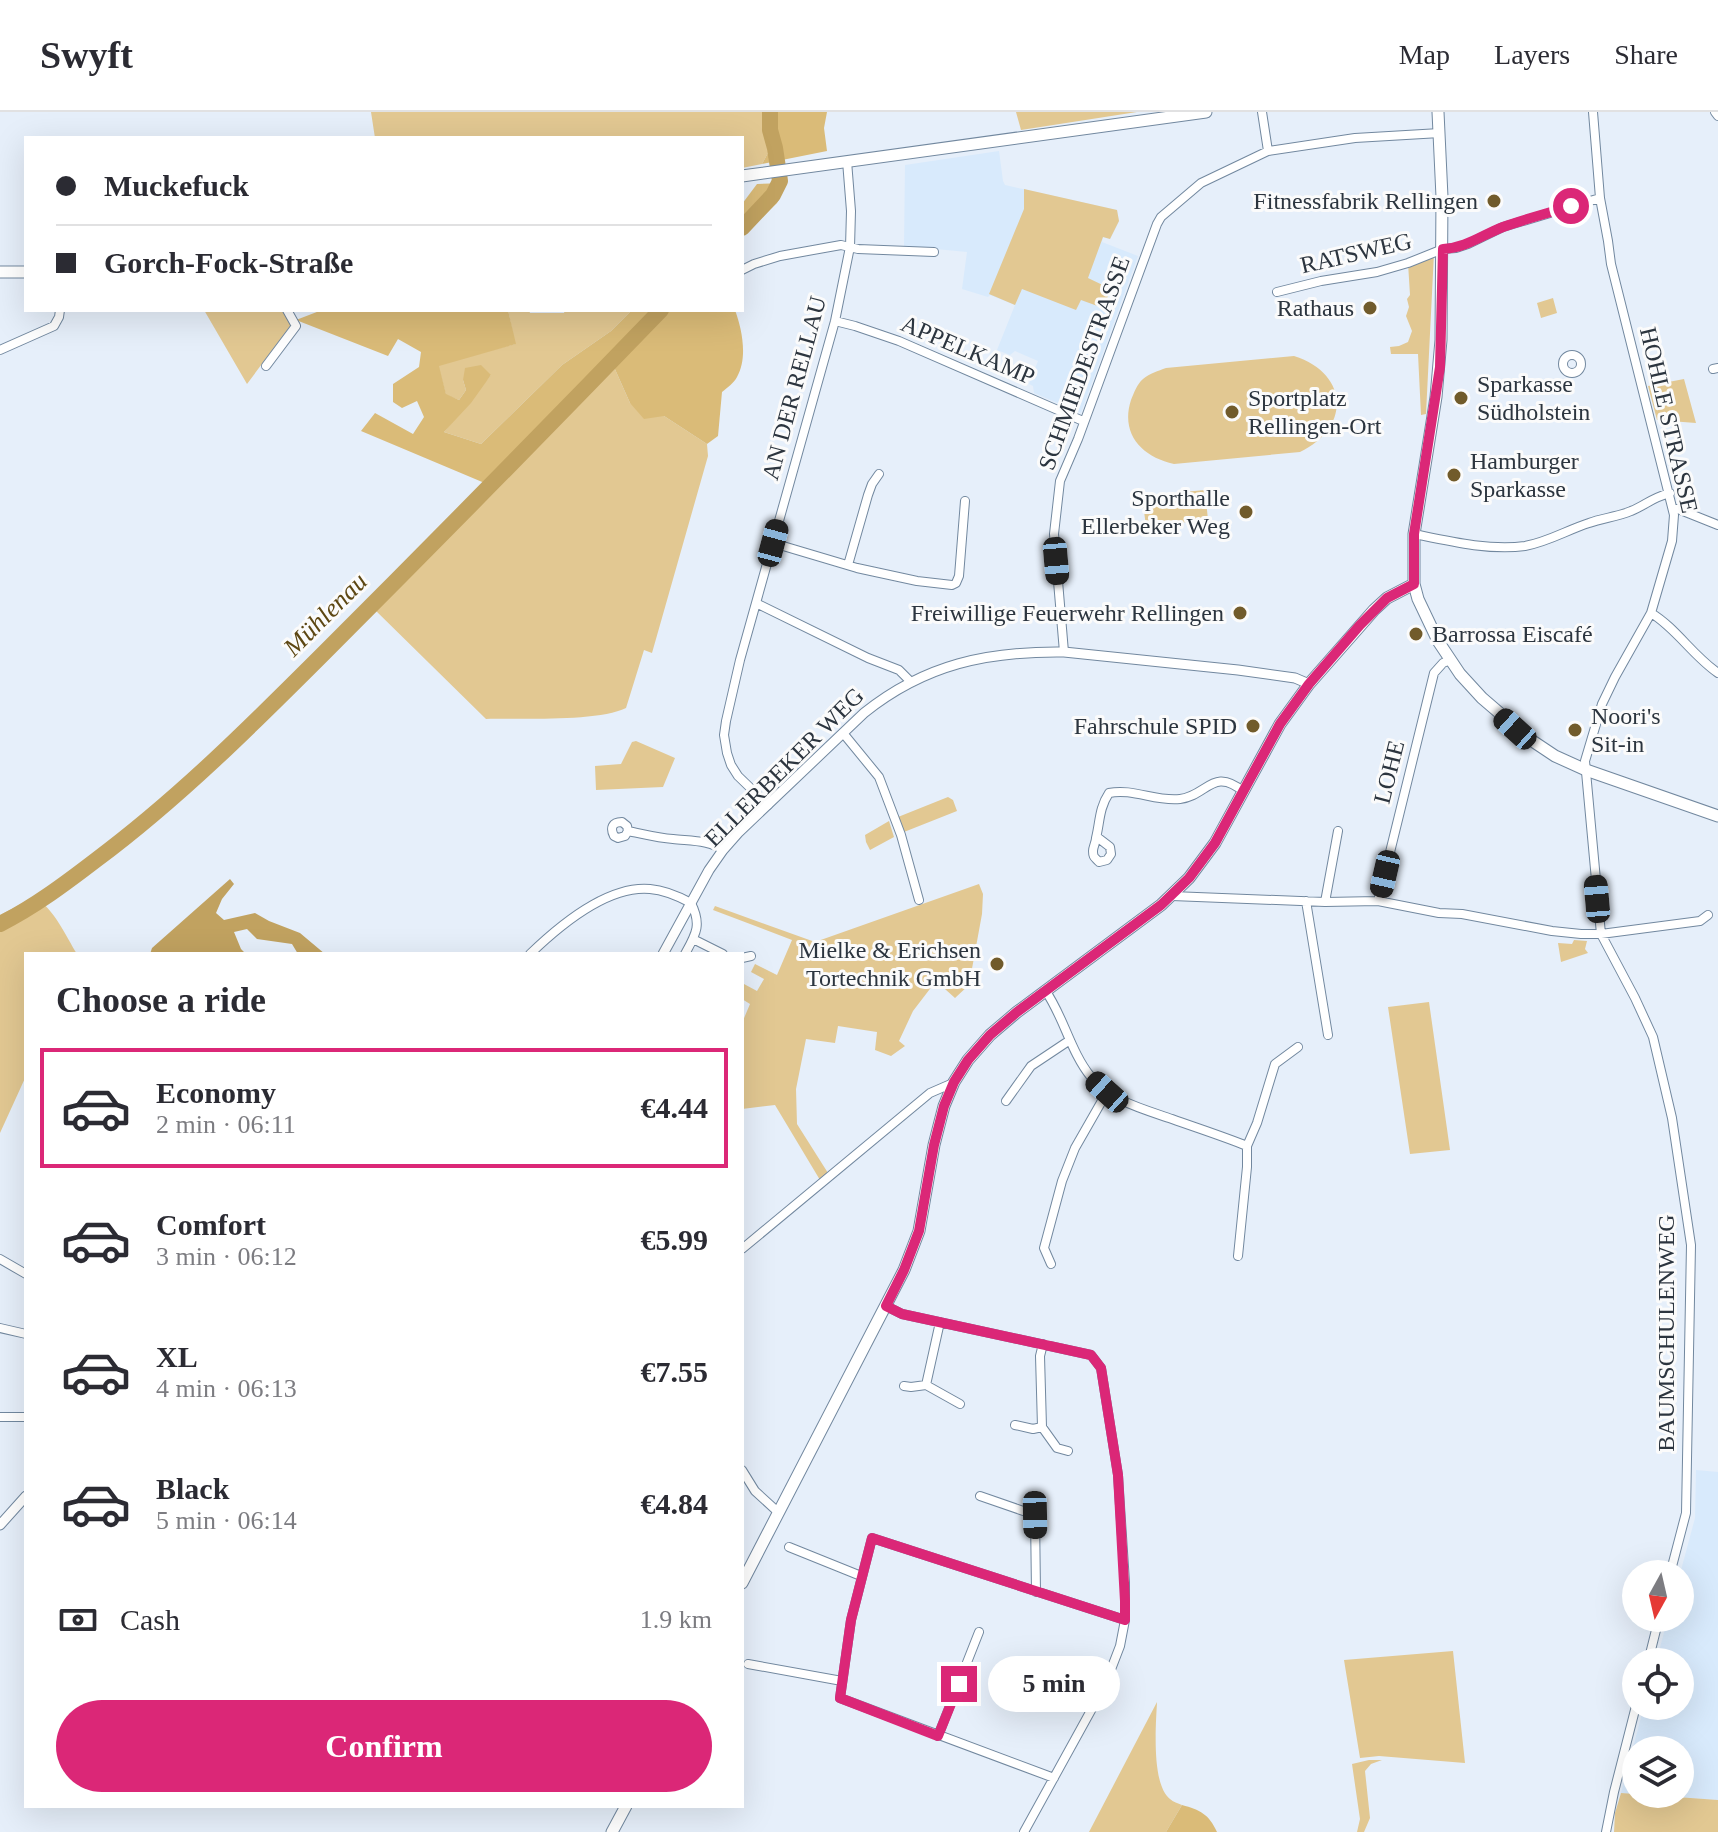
<!DOCTYPE html>
<html lang="en">
<head>
<meta charset="utf-8">
<style>
  body { margin:0; font-family:"Times New Roman",serif; background:#f7f7f7; color:#2b2b33; height:100vh; display:flex; flex-direction:column; font-size:30px; white-space:nowrap }
  * { box-sizing:border-box; margin:0 }
  p { font-size:26px; color:#7c7c81 }
  .icon { flex:none; width:44px; height:44px; fill:none; stroke:currentColor; stroke-width:2; stroke-linecap:round; stroke-linejoin:round }
  .map { position:relative; flex:1; overflow:hidden }
  .details { position:absolute; left:24px; top:840px; width:720px; height:856px; display:flex; flex-direction:column; background:#fff; border-radius:0px; box-shadow:0 8px 32px #0002 }
  .details>* { flex:none }
  .top-card { position:absolute; left:24px; top:24px; width:720px; height:176px; border-radius:0px; box-shadow:0 8px 32px #0002; display:grid; align-content:center; height:176px; padding:0 32px; background:#fff }
  .needle { width:52px; rotate:188deg }
  .fabs { position:absolute; left:1622px; top:1448px; display:grid; gap:16px }
  .fabs a { display:grid; place-items:center; width:72px; height:72px; border-radius:50%; background:#fff; box-shadow:0 8px 32px #0002; font-size:40px }
  .end { position:absolute; width:36px; height:36px; margin:-18px; border:10px solid #db2777; background:#fff; box-shadow:0 0 0 4px #fff }
  .from { border-radius:50% }
  .bubble { position:absolute; height:56px; border-radius:28px; background:#fff; box-shadow:0 8px 32px #0002; font-size:26px; font-weight:700; line-height:56px; text-align:center }
  .car { position:absolute; width:24px; height:48px; margin:-24px -12px; border-radius:10px; box-shadow:0 0 6px 2px #0007; background:linear-gradient(#222 24%,#8ab4d8 0 40%,#222 0 76%,#8ab4d8 0 86%,#222 0) }
  .top-card b { display:flex; align-items:center; gap:28px; height:76px; font-size:30px }
  .top-card b+b { border-top:2px solid #e1e1e2 }
  .top-card i { width:20px; height:20px; background:#2b2b33 }
  ul { padding:0; list-style:none }
  li { display:flex; align-items:center; gap:24px; height:120px; margin:0 16px 12px; padding:0 16px; border:4px solid transparent; border-radius:0px }
  li div { flex:1 }
  li b { display:block; font-size:30px }
  li em { font-style:normal; font-weight:700 }
  li.on { border-color:#db2777 }
  li>.icon { width:72px; height:72px; stroke-width:1.5 }
  h2 { padding:0 32px; font-size:36px; line-height:96px }
  .pay { display:flex; align-items:center; gap:20px; height:88px; padding:0 32px; font-size:30px }
  .pay p { margin-inline-start:auto }
  .button { display:flex; gap:16px; margin-top:auto; padding:16px 32px }
  .button a { flex:1; height:92px; border-radius:48px; background:#db2777; color:#fff; font-size:32px; font-weight:700; line-height:92px; text-align:center }
  header { display:flex; align-items:center; gap:48px; box-sizing:border-box; height:112px; padding:0 40px; background:#fff; border-bottom:2px solid #e1e1e2 }
  header strong { font-size:38px }
  nav { display:flex; gap:44px; margin-inline-start:auto; font-size:28px }
  .map>svg:first-child { display:block }
  .built { fill:#d8eafc; fill-rule:evenodd }
  .green { fill:#e2c892 }
  .forest { fill:#dabb78 }
  .water { fill:#c1a260 }
  .lines { fill:none; stroke-linecap:round; stroke-linejoin:round }
  .stream { stroke:#c1a260; stroke-width:3 }
  .river { stroke:#c1a260; stroke-width:16 }
  .minor-casing { stroke:#72889f; stroke-width:10 }
  .tertiary-casing { stroke:#72889f; stroke-width:11 }
  .secondary-casing { stroke:#72889f; stroke-width:13 }
  .minor { stroke:#fff; stroke-width:8 }
  .tertiary { stroke:#fff; stroke-width:9 }
  .secondary { stroke:#fff; stroke-width:11 }
  .route { stroke:#db2777; stroke-width:10 }
  .poi-dot { fill:#715b2b; stroke:#fbfbfb; stroke-width:3 }
  .labels { text-anchor:middle; stroke-width:6; stroke-linejoin:round; paint-order:stroke }
  .poi-label { font-size:24px; fill:#2c353f; stroke:#fbfbfb; text-anchor:end }
  .street-label { font-size:24px; fill:#2c353f; stroke:#fbfbfb }
  .water-label { font-size:26px; font-style:italic; fill:#5d4713; stroke:#fbfbfb }
</style>
</head>
<body>
<header>
<strong>Swyft</strong>
<nav><a>Map</a><a>Layers</a><a>Share</a></nav>
</header>
<div class="map">
<svg width="1718" height="1720" viewBox="0 0 1718 1720">
  <rect width="100%" height="100%" fill="#e6effa"/>
  <!-- built -->
  <path class="built" d="M 999,39 L 1003,69 L 1005,73 L 1117,98 L 1119,109 L 1110,127 L 1103,125 L 1102,130 L 1138,144 L 1081,301 L 1034,281 L 1033,274 L 1029,272 L 1038,249 L 1015,239 L 1010,243 L 997,238 L 1015,193 L 990,183 L 988,185 L 962,177 L 967,140 L 904,134 L 905,53 Z
    M 1696,1358 L 1718,1360 L 1718,1688 L 1621,1681 L 1644,1594 L 1680,1594 L 1680,1550 L 1656,1550 L 1668,1506 L 1680,1506 L 1680,1462 L 1695,1406 ZM 1636,1638 L 1680,1638 L 1680,1682 L 1636,1682 Z"/>
  <!-- green -->
  <path class="green" d="M 371,0 L 766,0 L 765,20 L 769,39 L 762,52 L 742,56 L 742,26 L 375,26 Z
    M 1016,0 L 1137,0 L 1021,18 Z
    M 1024,77 L 1117,98 L 1119,109 L 1110,127 L 1103,125 L 1088,166 L 1111,177 L 1103,196 L 1081,188 L 1076,198 L 1022,177 L 1015,193 L 989,182 L 1024,97 Z
    M 1434,141 L 1426,302 L 1421,303 L 1418,242 L 1391,242 L 1390,235 L 1399,234 L 1408,230 L 1412,219 L 1406,204 L 1409,195 L 1407,187 L 1410,183 L 1408,151 Z
    M 1553,186 L 1557,201 L 1541,206 L 1537,191 Z
    M 204,198 L 283,198 L 291,213 L 247,272 Z
    M 508,198 L 529,198 L 530,201 L 564,201 L 565,198 L 632,198 L 611,219 L 562,253 L 481,332 L 444,320 L 491,263 L 463,268 L 466,278 L 459,288 L 446,283 L 438,253 L 515,232 Z
    M 1294,244 C 1349,261 1351,316 1300,340 L 1174,352 C 1142,345 1120,322 1131,288 C 1134,281 1137,272 1143,267 C 1150,261 1158,259 1166,256 Z
    M 614,255 L 630,291 L 664,304 L 707,332 L 708,344 L 652,541 L 644,538 L 626,596 C 598,610 521,606 486,607 L 373,496 Z
    M 1684,267 L 1696,311 L 1657,308 L 1648,274 Z
    M 1205,378 L 1208,408 L 1146,414 L 1142,384 Z
    M 636,629 L 675,646 L 663,675 L 596,678 L 595,654 L 621,652 L 632,630 Z
    M 948,685 L 953,688 L 957,699 L 904,720 L 898,705 Z
    M 889,709 L 894,725 L 870,738 L 866,730 L 865,723 Z
    M 979,772 L 983,782 L 982,802 L 969,873 L 955,886 L 936,869 L 913,899 L 899,929 L 905,934 L 891,944 L 875,938 L 877,920 L 838,914 L 835,931 L 806,927 L 796,977 L 797,1012 L 828,1061 L 820,1068 L 775,993 L 742,997 L 742,911 L 750,892 L 742,887 L 742,876 L 744,872 L 757,879 L 764,867 L 751,860 L 755,852 L 777,863 L 792,828 L 713,798 L 715,794 L 815,830 Z
    M 35,785 C 54,797 66,824 77,842 L 26,842 L 26,964 L 0,1021 L 0,803 Z
    M 1574,828 L 1587,829 L 1585,837 L 1588,841 L 1561,850 L 1558,831 L 1572,832 Z
    M 1429,890 L 1450,1038 L 1410,1042 L 1388,895 Z
    M 1453,1539 L 1465,1651 L 1379,1644 L 1360,1646 L 1344,1548 Z
    M 1157,1590 C 1156,1612 1151,1672 1170,1687 C 1173,1690 1178,1691 1182,1693 L 1166,1720 L 1089,1720 Z
    M 1369,1648 L 1382,1648 L 1371,1652 L 1365,1659 L 1370,1706 L 1364,1720 L 1357,1720 L 1360,1707 L 1352,1652 Z
    M 1621,1681 L 1718,1688 L 1718,1720 L 1614,1720 L 1615,1701 Z"/>
  <!-- forest -->
  <path class="forest" d="M 766,0 L 827,0 L 824,16 L 827,39 L 762,52 L 769,39 L 765,20 Z
    M 787,71 L 777,91 L 742,125 L 742,92 L 757,72 Z
    M 322,198 L 508,198 L 516,232 L 439,254 L 446,282 L 459,288 L 466,278 L 463,268 L 465,256 L 481,253 L 491,263 L 471,291 L 444,320 L 481,332 L 562,253 L 611,219 L 632,198 L 735,198 C 742,217 748,246 737,265 C 734,271 727,276 722,280 L 718,324 L 707,332 L 664,304 L 644,307 L 630,291 L 614,255 L 609,249 L 487,372 L 361,319 L 375,301 L 413,322 L 424,305 L 417,289 L 402,296 L 393,290 L 393,272 L 419,255 L 421,240 L 398,227 L 388,244 L 296,208 Z
    M 1182,1693 C 1200,1698 1209,1702 1217,1720 L 1166,1720 Z"/>
  <!-- water -->
  <path class="water" d="M 230,767 L 234,772 L 222,787 L 216,801 L 224,808 L 255,801 L 269,809 L 300,821 L 325,842 L 298,842 L 292,832 L 257,827 L 247,817 L 234,820 L 241,837 L 246,842 L 150,842 L 152,836 Z"/>
  <g class="lines">
    <!-- stream -->
    <path class="stream" d="M 770,45 L 776,44"/>
    <!-- river -->
    <path class="river" d="M 742,116 L 773,83 L 780,69 L 775,36 L 770,18 L 770,0
      M 0,812 C 34,795 66,771 96,748 C 179,686 252,613 325,540 C 438,427 550,313 661,198"/>
    <!-- minor casing -->
    <g class="minor-casing">
      <path id="minor" d="M 1262,0 L 1268,39
        M 1593,0 L 1600,86 L 1608,129 L 1611,152 L 1674,403 L 1672,429 L 1651,501 L 1615,565 L 1602,592 L 1585,649 L 1601,822 L 1635,886 L 1653,925 L 1672,1006 L 1691,1133 L 1686,1401 L 1670,1462
        M 1715,0 L 1718,4
        M 742,158 L 754,152 L 780,144 L 841,133 L 858,137 L 934,140
        M 1277,180 L 1321,169 L 1377,160 L 1408,151 L 1443,137 L 1456,136 L 1468,132 L 1503,115 L 1600,86
        M 835,209 L 855,214 L 899,229 L 1083,309
        M 0,238 L 54,214 L 59,205 L 60,198
        M1563 252a9 9 0 1 1 18 0a9 9 0 1 1-18 0Z
        M 266,254 L 296,214 L 287,198
        M 1713,257 L 1718,256
        M 1674,397 L 1678,397 L 1718,413
        M 1414,422 C 1448,429 1490,439 1525,434 C 1548,430 1567,418 1589,411 C 1602,406 1617,405 1631,399 C 1646,393 1651,386 1670,381
        M 773,431 L 857,456 L 917,469 L 952,473 L 956,471 L 959,464 L 965,389
        M 848,453 L 868,383 L 872,372 L 879,362
        M 756,491 L 868,546 L 899,558 L 911,570
        M 1651,501 C 1676,516 1693,544 1718,561
        M 1064,540 L 1054,422 L 1060,369 L 1078,327 L 1157,112 L 1161,105 L 1201,71 L 1268,39 L 1355,26 L 1440,21
        M 843,621 L 879,665 L 901,723 L 919,788
        M 768,693 L 738,664 L 731,653 L 727,641 L 724,623 L 726,609 L 740,548 L 835,209 L 850,135 L 851,99 L 847,49
        M 628,719 L 625,724 L 618,726 L 614,724 C 610,716 612,710 622,710 L 627,714 L 628,719 C 643,722 658,726 673,727 C 689,729 710,728 723,738
        M 1097,725 L 1110,735 L 1111,742 L 1107,748 L 1099,750 C 1095,745 1093,746 1093,739 C 1093,735 1096,730 1096,726 C 1100,710 1099,696 1109,681 C 1133,676 1156,690 1180,687 C 1207,684 1213,654 1244,680
        M 1172,784 L 1325,790 L 1378,789 L 1439,801 L 1462,802 L 1552,819 L 1581,822 L 1601,822 L 1700,809 L 1708,803
        M 1306,789 L 1328,923
        M 1378,789 L 1434,561 L 1443,551 L 1450,548
        M 1325,790 L 1338,719
        M 693,827 L 723,842
        M 530,842 C 559,814 607,773 650,777 C 664,778 678,784 691,791 C 702,813 696,822 685,842
        M 742,846 L 751,844
        M 1045,878 C 1064,905 1070,939 1091,965 C 1111,989 1143,997 1172,1007 C 1197,1016 1222,1024 1247,1034 L 1247,1055 L 1238,1144
        M 1006,989 L 1031,954 L 1070,928
        M 1247,1034 L 1257,1011 L 1275,952 L 1298,935
        M 742,1137 L 930,981 L 953,971
        M 0,1147 L 26,1162
        M 1051,1152 L 1044,1136 L 1062,1069 L 1075,1036 L 1107,980
        M 886,1194 L 902,1202 L 1091,1243 L 1101,1256 L 1118,1363 L 1125,1470 L 1125,1508 L 1120,1534 L 1105,1573 L 1024,1720
        M 0,1216 L 26,1222
        M 1043,1232 L 1040,1244 L 1042,1315 L 1057,1336 L 1068,1339
        M 926,1273 L 960,1292
        M 904,1274 L 911,1275 L 926,1273 L 940,1210
        M 0,1305 L 26,1305
        M 1015,1313 L 1033,1317 L 1042,1315
        M 742,1358 L 755,1379 L 779,1401
        M 980,1384 L 1035,1403 L 1036,1480
        M 789,1435 L 861,1464
        M 1648,1550 L 1659,1506
        M 748,1552 L 842,1569
        M 938,1624 L 979,1520
        M 1054,1666 L 840,1586 L 851,1508 L 872,1426 L 1125,1508
        M 1606,1720 L 1614,1680 L 1636,1594"/>
    </g>
    <!-- tertiary casing -->
    <g class="tertiary-casing">
      <path id="tertiary" d="M 663,842 L 709,758 L 723,738 L 738,721 L 864,601 C 925,552 988,539 1064,540 L 1238,558 L 1295,566 L 1309,572
        M 0,1413 L 26,1384"/>
    </g>
    <!-- secondary casing -->
    <g class="secondary-casing">
      <path id="secondary" d="M 1438,0 L 1442,85 L 1441,228 L 1436,285 L 1414,422 L 1414,472 L 1418,487 L 1438,529 L 1460,562 L 1482,586 L 1531,628 L 1555,644 L 1586,658 L 1718,704
        M 742,64 L 1206,0
        M 0,160 L 26,160
        M 742,1471 L 904,1158 L 919,1119 L 934,1033 L 944,994 L 954,970 L 968,948 L 990,923 L 1017,900 L 1161,793 L 1189,766 L 1215,731 L 1280,612 L 1309,572 L 1374,498 L 1387,486 L 1414,472
        M 612,1720 L 626,1694"/>
    </g>
    <!-- minor -->
    <use href="#minor" class="minor"/>
    <!-- tertiary -->
    <use href="#tertiary" class="tertiary"/>
    <!-- secondary -->
    <use href="#secondary" class="secondary"/>
  </g>
  <g class="lines">
    <!-- route -->
    <path class="route" d="M 959,1572 L 938,1624 L 840,1586 L 851,1508 L 872,1426 L 1125,1508 L 1125,1489 L 1118,1363 L 1101,1256 L 1091,1243 L 902,1202 L 886,1194 L 904,1158 L 919,1119 L 934,1033 L 944,994 L 954,970 L 968,948 L 990,923 L 1017,900 L 1161,793 L 1189,766 L 1215,731 L 1280,612 L 1309,572 L 1360,513 L 1387,486 L 1414,472 L 1414,422 L 1440,255 L 1443,137 C 1466,136 1482,123 1503,115 C 1525,107 1548,101 1571,94"/>
  </g>
  <!-- markers -->
  <g class="poi-dot">
    <circle cx="1494" cy="89" r="8"/>
    <circle cx="1370" cy="196" r="8"/>
    <circle cx="1461" cy="286" r="8"/>
    <circle cx="1232" cy="300" r="8"/>
    <circle cx="1454" cy="363" r="8"/>
    <circle cx="1246" cy="400" r="8"/>
    <circle cx="1240" cy="501" r="8"/>
    <circle cx="1416" cy="522" r="8"/>
    <circle cx="1253" cy="614" r="8"/>
    <circle cx="1575" cy="618" r="8"/>
    <circle cx="997" cy="852" r="8"/>
  </g>
  <g class="labels">
    <!-- poi labels -->
    <g class="poi-label">
      <text x="1478" y="97">Fitnessfabrik Rellingen</text>
      <text x="1354" y="204">Rathaus</text>
      <text x="1477" y="280" text-anchor="start">Sparkasse<tspan x="1477" dy="28">Südholstein</tspan></text>
      <text x="1248" y="294" text-anchor="start">Sportplatz<tspan x="1248" dy="28">Rellingen-Ort</tspan></text>
      <text x="1470" y="357" text-anchor="start">Hamburger<tspan x="1470" dy="28">Sparkasse</tspan></text>
      <text x="1230" y="394">Sporthalle<tspan x="1230" dy="28">Ellerbeker Weg</tspan></text>
      <text x="1224" y="509">Freiwillige Feuerwehr Rellingen</text>
      <text x="1432" y="530" text-anchor="start">Barrossa Eiscafé</text>
      <text x="1591" y="612" text-anchor="start">Noori's<tspan x="1591" dy="28">Sit-in</tspan></text>
      <text x="1237" y="622">Fahrschule SPID</text>
      <text x="981" y="846">Mielke &amp; Erichsen<tspan x="981" dy="28">Tortechnik GmbH</tspan></text>
    </g>
    <!-- street labels -->
    <g class="street-label">
      <text transform="translate(1356 141) rotate(-13)" y="8">RATSWEG</text>
      <text transform="translate(968 238) rotate(23)" y="8">APPELKAMP</text>
      <text transform="translate(1084 251) rotate(-70)" y="8">SCHMIEDESTRASSE</text>
      <text transform="translate(794 276) rotate(-75)" y="8">AN DER RELLAU</text>
      <text transform="translate(1669 308) rotate(77)" y="8">HOHLE STRASSE</text>
      <text transform="translate(784 655) rotate(-45)" y="8">ELLERBEKER WEG</text>
      <text transform="translate(1389 660) rotate(-76)" y="8">LOHE</text>
      <text transform="translate(1666 1221) rotate(-90)" y="8">BAUMSCHULENWEG</text>
    </g>
    <!-- water labels -->
    <g class="water-label">
      <text transform="translate(325 502) rotate(-45)" y="9">Mühlenau</text>
    </g>
  </g>
</svg>
<div class="fabs">
<a><svg class="needle" viewBox="-14 -14 28 28"><path d="M0-13l5 13h-10z" fill="#e53935"/><path d="M0 13l5-13h-10z" fill="#7c7c81"/></svg></a>
<a><svg class="icon" aria-label="locate" viewBox="0 0 24 24"><circle cx="12" cy="12" r="6"/><path d="M12 2v4M12 18v4M2 12h4M18 12h4"/></svg></a>
<a><svg class="icon" aria-label="layers" viewBox="0 0 24 24"><path d="M12 4l9 5-9 5-9-5zM3 14l9 5 9-5"/></svg></a>
</div>
<i class="end from" style="left:1571px;top:94px"></i>
<i class="end" style="left:959px;top:1572px"></i>
<div class="bubble" style="left:988px;top:1544px;width:132px">5 min</div>
<i class="car" style="left:773px;top:431px;rotate:15deg"></i>
<i class="car" style="left:1056px;top:449px;rotate:175deg"></i>
<i class="car" style="left:1515px;top:617px;rotate:312deg"></i>
<i class="car" style="left:1385px;top:762px;rotate:193deg"></i>
<i class="car" style="left:1597px;top:787px;rotate:355deg"></i>
<i class="car" style="left:1107px;top:980px;rotate:312deg"></i>
<i class="car" style="left:1035px;top:1403px;rotate:179deg"></i>
<div class="top-card">
<b><i class="from"></i>Muckefuck</b>
<b><i></i>Gorch-Fock-Straße</b>
</div>
<section class="details">
<h2>Choose a ride</h2>
<ul>
<li class="on"><svg class="icon" aria-label="car" viewBox="0 0 24 24"><path d="M5 17H2v-5l4-1 3-4h7l3 4 3 1v5h-3M9 17h6M6 11h13"/><circle cx="7" cy="17" r="2"/><circle cx="17" cy="17" r="2"/></svg><div><b>Economy</b><p>2 min · 06:11</p></div><em>€4.44</em></li>
<li><svg class="icon" aria-label="car" viewBox="0 0 24 24"><path d="M5 17H2v-5l4-1 3-4h7l3 4 3 1v5h-3M9 17h6M6 11h13"/><circle cx="7" cy="17" r="2"/><circle cx="17" cy="17" r="2"/></svg><div><b>Comfort</b><p>3 min · 06:12</p></div><em>€5.99</em></li>
<li><svg class="icon" aria-label="car" viewBox="0 0 24 24"><path d="M5 17H2v-5l4-1 3-4h7l3 4 3 1v5h-3M9 17h6M6 11h13"/><circle cx="7" cy="17" r="2"/><circle cx="17" cy="17" r="2"/></svg><div><b>XL</b><p>4 min · 06:13</p></div><em>€7.55</em></li>
<li><svg class="icon" aria-label="car" viewBox="0 0 24 24"><path d="M5 17H2v-5l4-1 3-4h7l3 4 3 1v5h-3M9 17h6M6 11h13"/><circle cx="7" cy="17" r="2"/><circle cx="17" cy="17" r="2"/></svg><div><b>Black</b><p>5 min · 06:14</p></div><em>€4.84</em></li>
</ul>
<div class="pay"><svg class="icon" aria-label="cash" viewBox="0 0 24 24"><path d="M3 7h18v10H3z"/><circle cx="12" cy="12" r="2"/></svg>Cash<p>1.9 km</p></div>
<div class="button"><a>Confirm</a></div>
</section>
</div>
</body>
</html>
